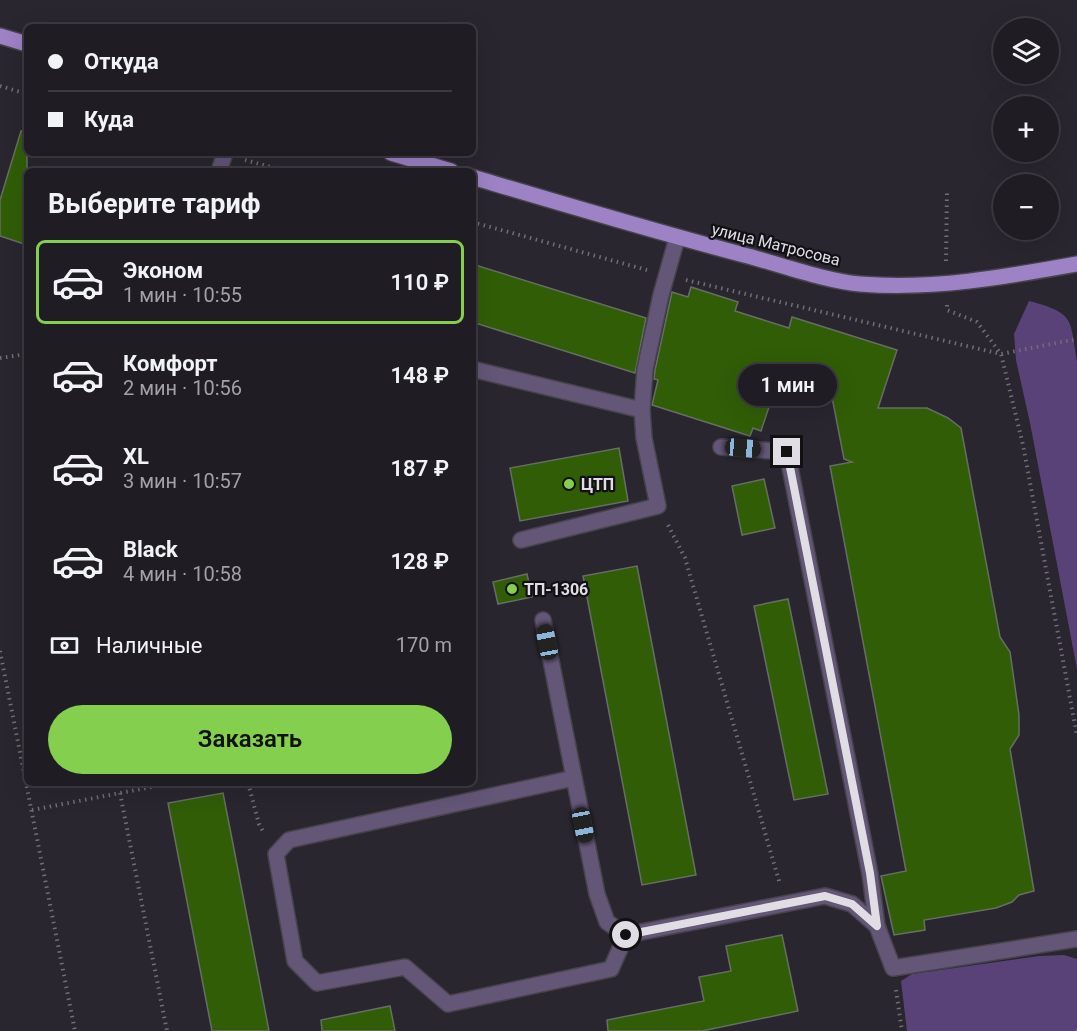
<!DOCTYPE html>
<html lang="ru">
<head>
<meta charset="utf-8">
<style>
  body { margin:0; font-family:Roboto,sans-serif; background:#2c2931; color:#f1f3f6; height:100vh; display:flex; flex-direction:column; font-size:22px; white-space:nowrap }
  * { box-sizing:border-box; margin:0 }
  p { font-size:20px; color:#a1a1a6 }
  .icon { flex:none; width:33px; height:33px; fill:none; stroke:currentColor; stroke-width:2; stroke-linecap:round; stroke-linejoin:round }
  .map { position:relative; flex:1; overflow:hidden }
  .details { position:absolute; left:24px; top:168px; width:452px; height:618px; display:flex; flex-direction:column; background:#1f1c24; border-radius:9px; box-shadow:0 6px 24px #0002,0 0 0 2px #3c3a41 }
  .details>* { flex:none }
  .guide { position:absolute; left:24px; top:24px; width:452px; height:132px; border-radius:9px; box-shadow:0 6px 24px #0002,0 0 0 2px #3c3a41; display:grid; align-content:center; height:132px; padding:0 24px; background:#1f1c24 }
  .buttons { position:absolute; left:993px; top:18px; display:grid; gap:12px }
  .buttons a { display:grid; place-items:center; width:66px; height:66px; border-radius:50%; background:#1f1c24; box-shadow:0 6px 24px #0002,0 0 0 2px #3c3a41; font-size:30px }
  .end { position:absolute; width:27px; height:27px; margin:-14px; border:8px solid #e0dee4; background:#111; box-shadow:0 0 0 3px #111 }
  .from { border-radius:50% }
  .bubble { position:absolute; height:42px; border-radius:21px; background:#1f1c24; box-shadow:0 6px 24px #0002,0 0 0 2px #3c3a41; font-size:20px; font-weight:600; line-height:42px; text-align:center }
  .car { position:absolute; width:18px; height:36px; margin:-18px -9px; border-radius:8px; box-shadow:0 0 4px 2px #0007; background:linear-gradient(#222 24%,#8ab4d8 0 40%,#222 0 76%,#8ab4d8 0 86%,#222 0) }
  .guide b { display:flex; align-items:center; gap:21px; height:57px; font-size:22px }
  .guide b+b { border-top:2px solid #3c3a41 }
  .guide i { width:15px; height:15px; background:#f1f3f6 }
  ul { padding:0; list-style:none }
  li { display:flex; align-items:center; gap:18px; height:84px; margin:0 12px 9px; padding:0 12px; border:3px solid transparent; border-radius:9px }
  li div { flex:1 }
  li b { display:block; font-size:22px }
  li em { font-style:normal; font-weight:600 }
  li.on { border-color:#84cf4d }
  li>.icon { width:54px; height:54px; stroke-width:1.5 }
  h2 { padding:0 24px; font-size:27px; line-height:72px }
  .pay { display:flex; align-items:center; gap:15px; height:66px; padding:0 24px; font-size:22px }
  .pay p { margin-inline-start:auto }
  .button { display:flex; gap:12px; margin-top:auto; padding:12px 24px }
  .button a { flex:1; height:69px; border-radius:36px; background:#84cf4d; color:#111; font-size:24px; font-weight:600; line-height:69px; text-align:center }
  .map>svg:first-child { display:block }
  .green { fill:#594278 }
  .building { fill:#315d07; stroke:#676e63; stroke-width:1.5 }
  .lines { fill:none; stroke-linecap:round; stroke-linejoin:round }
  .minor-casing { stroke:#46434d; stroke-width:18 }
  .major-casing { stroke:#46434d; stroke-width:18 }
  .path { stroke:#6f6d75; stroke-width:4; stroke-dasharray:1.5 4.5; stroke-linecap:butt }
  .minor { stroke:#635677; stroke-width:15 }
  .major { stroke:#9d82c5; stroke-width:15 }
  .route { stroke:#e0dee4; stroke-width:8 }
  .poi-dot { fill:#84cf4d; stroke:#111014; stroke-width:2 }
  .labels { text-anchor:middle; stroke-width:4.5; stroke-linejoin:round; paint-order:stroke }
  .street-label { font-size:16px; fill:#e0dee4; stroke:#111014 }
  .poi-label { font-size:16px; font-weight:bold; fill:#e0dee4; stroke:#111014; text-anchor:start }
</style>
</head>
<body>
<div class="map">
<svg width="1077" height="1031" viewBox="0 0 1077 1031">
  <rect width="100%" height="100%" fill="#292630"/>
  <!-- green -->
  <path class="green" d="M 1029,301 C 1075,313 1070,319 1077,361 L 1077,669 L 1030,423 L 1016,360 L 1014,334 Z
    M 1064,955 L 1077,959 L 1077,1031 L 907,1031 L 901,981 L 912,974 L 1039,956 Z"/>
  <!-- building -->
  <path class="building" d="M 21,131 L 27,132 L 27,245 L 0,236 L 0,200 Z
    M 472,264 L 646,318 L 635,373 L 472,322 Z
    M 691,287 L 738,302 L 735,311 L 789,328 L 792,317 L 897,350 L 878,408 L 927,408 L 948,418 L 961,428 L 1000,637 L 1010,652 L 1019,715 L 1019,735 L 1010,749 L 1034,891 L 1019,895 L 1012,902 L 996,908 L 924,920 L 925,930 L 894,935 L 881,876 L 906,871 L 830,466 L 852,462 L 844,459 L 832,397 L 778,380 L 761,431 L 753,428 L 750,436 L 652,405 L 658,380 L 654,379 L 655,370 L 672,292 L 688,297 Z
    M 619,448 L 628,501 L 520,521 L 510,468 Z
    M 764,479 L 775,528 L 742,535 L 732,486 Z
    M 637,566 L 696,875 L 642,885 L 583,576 Z
    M 527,574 L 532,597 L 498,604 L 493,582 Z
    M 788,599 L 828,794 L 794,800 L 754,606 Z
    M 223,793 L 233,844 L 269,1031 L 212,1031 L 168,803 Z
    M 782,935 L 798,1011 L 702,1031 L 608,1031 L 607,1020 L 704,1001 L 699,977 L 731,971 L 726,946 Z
    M 390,1006 L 395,1031 L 322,1031 L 321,1020 Z"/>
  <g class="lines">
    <!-- minor casing -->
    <g class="minor-casing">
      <path id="minor" d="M 219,171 L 225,153
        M 472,369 L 642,410 L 644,438 L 658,506 L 521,540
        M 642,410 L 645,369 L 661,295 L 677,238
        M 721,447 L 787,452 L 870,874 L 877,926 L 893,968 L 1077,939
        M 543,620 L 597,894 L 607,922 L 626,935 L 825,896 L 852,904 L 877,926
        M 574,778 L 289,840 L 276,854 L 295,961 L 317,983 L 405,967 L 448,1004 L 611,969 L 626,935"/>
    </g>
    <!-- major casing -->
    <g class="major-casing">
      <path id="major" d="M 0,36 L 27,44
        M 391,153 L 451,171
        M 472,177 C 563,204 653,231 744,255 C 779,264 825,281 860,284 C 933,290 1005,277 1077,264"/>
    </g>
    <!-- path -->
    <path class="path" d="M 0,86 L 27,94
      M 245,160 L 286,171
      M 472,222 L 647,270
      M 946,261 L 947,190
      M 686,280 L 1001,354 L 1077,339
      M 947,305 L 947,310 L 977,322 L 1001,354 L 1023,445 L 1077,736
      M 0,358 L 27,354
      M 668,525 L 685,558 L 780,884
      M 0,651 L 75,1031
      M 248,783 L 259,824 L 264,833
      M 120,793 L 167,1031
      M 32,810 L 172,783
      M 896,990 L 902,1031
      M 1076,1031 L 1077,1031"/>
    <!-- minor -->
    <use href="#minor" class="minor"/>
    <!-- major -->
    <use href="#major" class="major"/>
  </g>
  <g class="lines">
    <!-- route -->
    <path class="route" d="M 626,935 L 825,896 L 852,904 L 877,926 L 870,873 L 787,452"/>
  </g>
  <!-- markers -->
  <g class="poi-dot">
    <circle cx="569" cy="484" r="6"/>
    <circle cx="512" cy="589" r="6"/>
  </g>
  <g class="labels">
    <!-- street labels -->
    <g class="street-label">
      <text transform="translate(776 244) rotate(14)" y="6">улица Матросова</text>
    </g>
    <!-- poi labels -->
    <g class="poi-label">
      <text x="581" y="490">ЦТП</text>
      <text x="524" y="595">ТП-1306</text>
    </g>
  </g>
</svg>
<div class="buttons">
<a><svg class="icon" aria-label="layers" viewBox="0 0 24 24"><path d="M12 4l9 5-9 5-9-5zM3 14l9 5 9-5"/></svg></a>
<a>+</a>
<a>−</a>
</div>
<i class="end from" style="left:626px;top:935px"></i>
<i class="end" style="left:787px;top:452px"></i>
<div class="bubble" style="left:738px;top:364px;width:99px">1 мин</div>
<i class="car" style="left:743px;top:448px;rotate:95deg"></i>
<i class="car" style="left:547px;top:642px;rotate:349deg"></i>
<i class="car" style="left:583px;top:825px;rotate:169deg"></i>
<div class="guide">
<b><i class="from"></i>Откуда</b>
<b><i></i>Куда</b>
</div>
<section class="details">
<h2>Выберите тариф</h2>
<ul>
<li class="on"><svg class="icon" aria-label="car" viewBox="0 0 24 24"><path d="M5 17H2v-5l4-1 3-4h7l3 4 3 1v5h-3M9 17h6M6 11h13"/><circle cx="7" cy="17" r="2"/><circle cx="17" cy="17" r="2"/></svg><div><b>Эконом</b><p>1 мин · 10:55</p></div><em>110 ₽</em></li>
<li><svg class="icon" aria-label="car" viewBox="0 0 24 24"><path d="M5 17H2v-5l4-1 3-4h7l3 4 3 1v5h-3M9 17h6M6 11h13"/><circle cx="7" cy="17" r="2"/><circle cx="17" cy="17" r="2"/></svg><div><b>Комфорт</b><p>2 мин · 10:56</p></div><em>148 ₽</em></li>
<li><svg class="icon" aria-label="car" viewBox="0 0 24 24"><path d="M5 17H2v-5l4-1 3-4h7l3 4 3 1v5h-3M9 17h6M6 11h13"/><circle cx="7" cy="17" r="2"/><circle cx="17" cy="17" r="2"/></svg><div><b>XL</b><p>3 мин · 10:57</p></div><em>187 ₽</em></li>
<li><svg class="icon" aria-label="car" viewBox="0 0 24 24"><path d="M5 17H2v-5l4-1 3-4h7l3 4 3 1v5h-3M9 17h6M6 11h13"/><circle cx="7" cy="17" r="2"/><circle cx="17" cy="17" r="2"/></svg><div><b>Black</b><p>4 мин · 10:58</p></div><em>128 ₽</em></li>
</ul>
<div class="pay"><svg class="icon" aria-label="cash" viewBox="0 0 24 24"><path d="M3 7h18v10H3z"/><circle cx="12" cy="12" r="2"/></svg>Наличные<p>170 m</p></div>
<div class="button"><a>Заказать</a></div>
</section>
</div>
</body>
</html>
